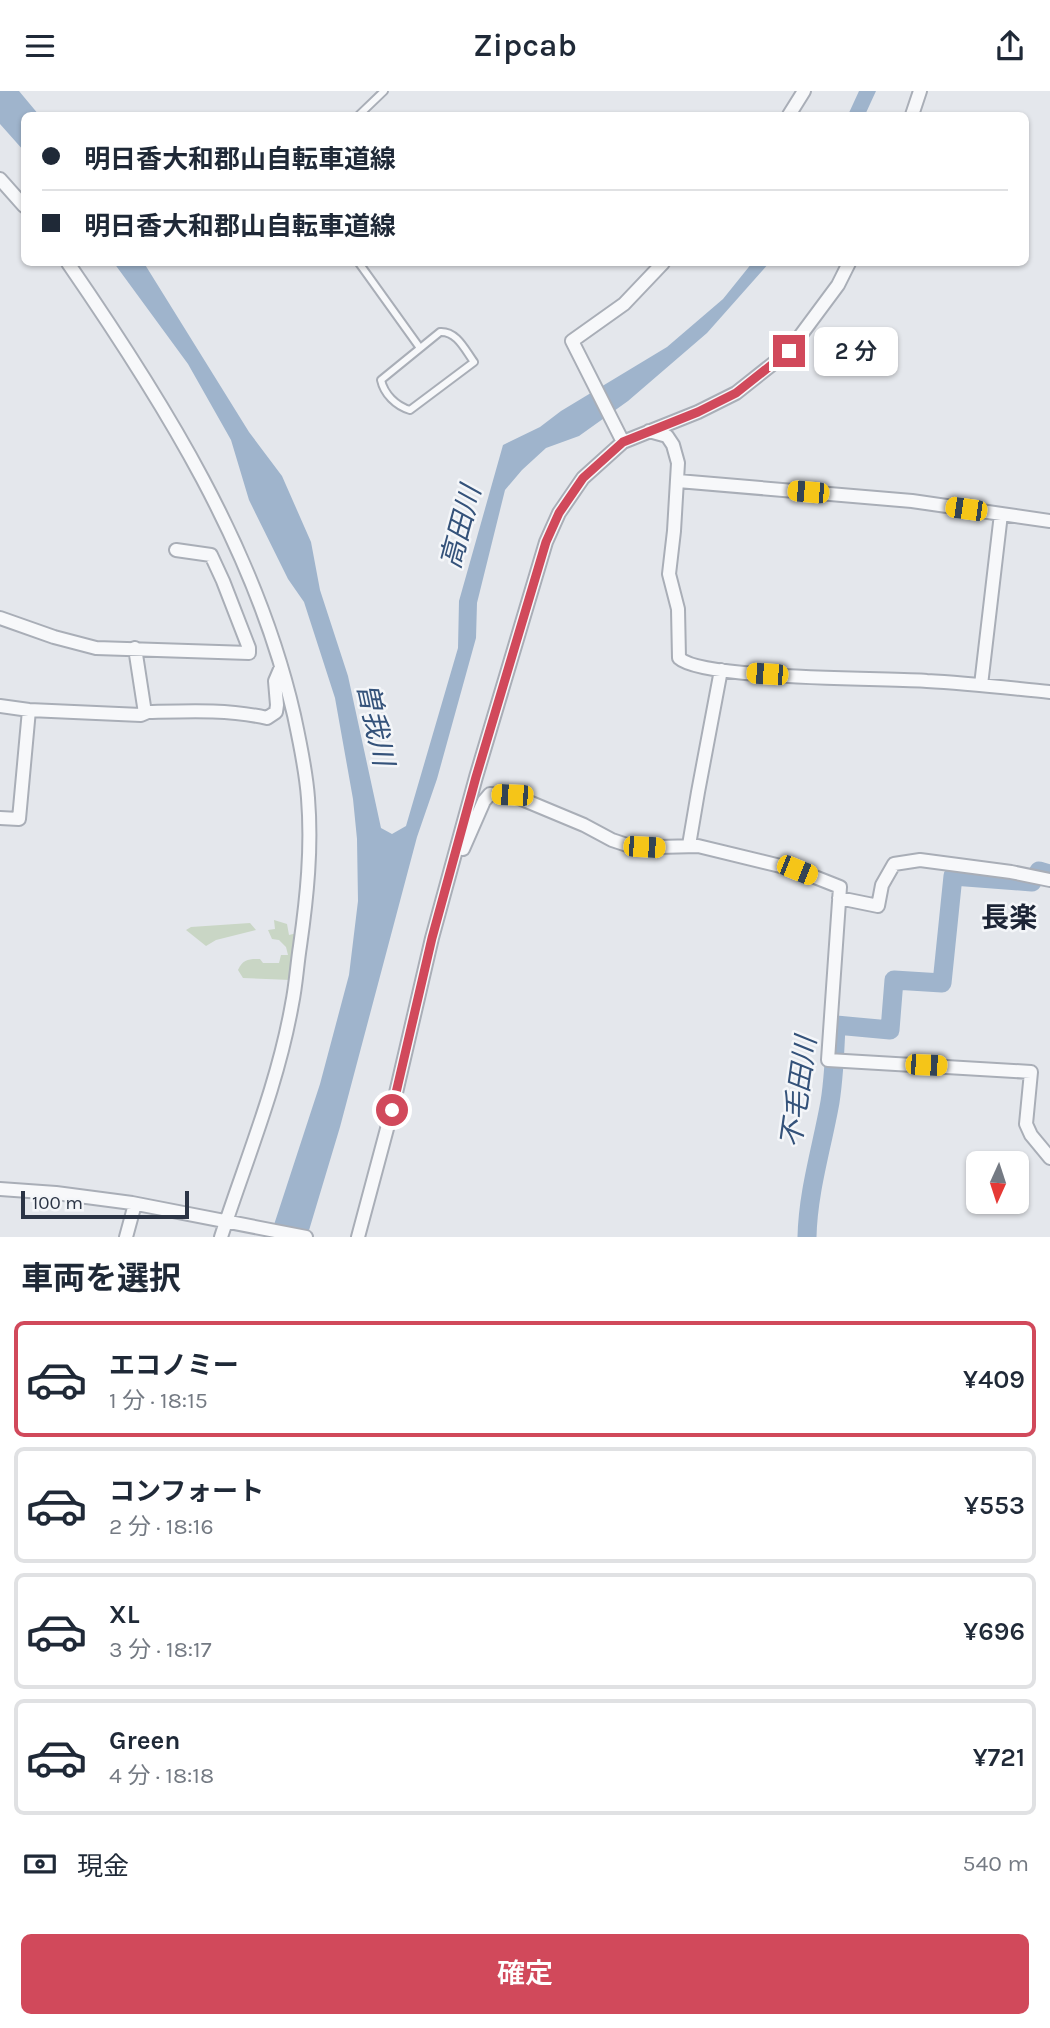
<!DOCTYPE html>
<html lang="ja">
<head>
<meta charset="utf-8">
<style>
  body { margin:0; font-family:Karla,"Noto Sans JP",sans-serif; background:#f2f2f3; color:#1f2937; height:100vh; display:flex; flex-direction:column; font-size:26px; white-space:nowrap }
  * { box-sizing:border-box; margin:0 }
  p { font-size:23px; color:#747a83 }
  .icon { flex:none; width:38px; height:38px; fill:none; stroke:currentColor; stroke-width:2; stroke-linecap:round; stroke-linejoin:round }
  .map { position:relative; height:1146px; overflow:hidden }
  .side { display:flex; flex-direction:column; background:#fff; flex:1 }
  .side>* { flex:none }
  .hud { position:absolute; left:21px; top:21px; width:1008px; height:154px; border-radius:10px; box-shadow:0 2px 5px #0004; display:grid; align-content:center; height:154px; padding:0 21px; background:#fff }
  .needle { width:46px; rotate:183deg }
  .fabs { position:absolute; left:966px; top:1060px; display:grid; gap:14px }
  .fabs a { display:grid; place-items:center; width:63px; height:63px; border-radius:10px; background:#fff; box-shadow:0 2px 5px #0004; font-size:35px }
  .scale { position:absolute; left:21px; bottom:18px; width:168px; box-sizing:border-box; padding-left:7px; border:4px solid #2b3445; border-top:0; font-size:19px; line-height:24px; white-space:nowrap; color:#2b3445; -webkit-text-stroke:5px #f4f6f9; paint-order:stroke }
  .end { position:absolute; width:32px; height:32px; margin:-16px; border:9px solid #d1495b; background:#fff; box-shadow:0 0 0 4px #fff }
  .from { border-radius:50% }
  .bubble { position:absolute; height:49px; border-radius:10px; background:#fff; box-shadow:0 2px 5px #0004; font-size:23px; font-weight:600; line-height:49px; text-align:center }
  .car { position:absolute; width:21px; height:42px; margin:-21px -10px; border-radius:9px; box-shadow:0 0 5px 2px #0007; background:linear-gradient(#f5c518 24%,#345 0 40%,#f5c518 0 76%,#345 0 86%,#f5c518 0) }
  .hud b { display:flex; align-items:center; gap:24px; height:66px; font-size:26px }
  .hud b+b { border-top:2px solid #e0e1e3 }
  .hud i { width:18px; height:18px; background:#1f2937 }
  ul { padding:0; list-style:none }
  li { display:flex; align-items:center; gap:21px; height:116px; margin:0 14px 10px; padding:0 7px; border:4px solid #e0e1e3; border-radius:10px }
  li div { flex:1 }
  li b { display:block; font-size:26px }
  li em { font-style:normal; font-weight:600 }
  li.selected { border-color:#d1495b }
  li>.icon { width:63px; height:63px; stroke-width:1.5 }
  h2 { padding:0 21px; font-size:32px; line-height:84px }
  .pay { display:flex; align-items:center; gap:18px; height:77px; padding:0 21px; font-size:26px }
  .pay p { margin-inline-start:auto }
  .action { display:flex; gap:14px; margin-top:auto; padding:14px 21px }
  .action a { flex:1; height:80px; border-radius:10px; background:#d1495b; color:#fff; font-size:28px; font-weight:600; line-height:80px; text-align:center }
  header { display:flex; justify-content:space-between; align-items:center; height:91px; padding:0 21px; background:#fff; font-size:32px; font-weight:600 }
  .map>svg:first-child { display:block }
  .green { fill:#c9d6c5 }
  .water { fill:#9fb4cc }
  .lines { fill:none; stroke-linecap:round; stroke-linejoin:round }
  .river { stroke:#9fb4cc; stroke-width:19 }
  .service-casing { stroke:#a9aeb7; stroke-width:10 }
  .minor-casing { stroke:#a9aeb7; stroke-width:16 }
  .service { stroke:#f7f8fa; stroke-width:6 }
  .minor { stroke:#f7f8fa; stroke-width:12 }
  .route { stroke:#d1495b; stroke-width:9 }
  .labels { text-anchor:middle; stroke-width:5; stroke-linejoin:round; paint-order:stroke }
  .water-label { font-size:28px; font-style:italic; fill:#34527a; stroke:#f4f6f9 }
  .neighbourhood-label { font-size:28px; font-weight:bold; fill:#1d2536; stroke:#f4f6f9 }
</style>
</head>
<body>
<header><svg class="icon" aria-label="menu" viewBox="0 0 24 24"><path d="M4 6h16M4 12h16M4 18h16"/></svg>Zipcab<svg class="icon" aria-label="share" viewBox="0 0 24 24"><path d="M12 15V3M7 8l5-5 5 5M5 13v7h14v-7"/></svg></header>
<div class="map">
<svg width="1050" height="1146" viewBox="0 0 1050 1146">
  <rect width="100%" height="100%" fill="#e4e7ec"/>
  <!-- green -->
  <path class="green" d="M 274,829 L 287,833 L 289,844 L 297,842 L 291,889 L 243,887 L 238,879 C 243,868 249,868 260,868 L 263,872 L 279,872 L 281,864 L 288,864 L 286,856 L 279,849 L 272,848 L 268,839 L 275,838 Z
    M 250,832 L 256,839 L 216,849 L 206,855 L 186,839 L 191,836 Z"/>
  <!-- water -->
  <path class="water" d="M 0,0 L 19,0 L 39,24 L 24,24 L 24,60 L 0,33 Z
    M 859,0 L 876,0 L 865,24 L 848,24 Z
    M 114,172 L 144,172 L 249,341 L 282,385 L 311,451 L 320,499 L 348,585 L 381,737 L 392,743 L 406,735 L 458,557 L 459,510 L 503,354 L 540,336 L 561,320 L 667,256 L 723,208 L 752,172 L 769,172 L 707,242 L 628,310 L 579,345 L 546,357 L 522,379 L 505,399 L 477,512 L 476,547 L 437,688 L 417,746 L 340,1036 L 307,1146 L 270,1146 L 320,993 L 349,884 L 358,810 L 357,748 L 353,708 L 335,607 L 304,511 L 288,488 L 249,409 L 231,349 L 188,273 Z"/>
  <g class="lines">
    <!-- river -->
    <path class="river" d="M 807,1146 C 808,1100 822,1056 830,1011 C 834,986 835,960 836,934 L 890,939 L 894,889 L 942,892 L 953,785 L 1032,791 L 1039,780 L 1050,783"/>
    <!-- service casing -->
    <g class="service-casing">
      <path id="service" d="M 359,24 L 384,0
        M 359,172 L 420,257
        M 440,241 C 457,240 465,259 474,271 L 410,319 C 396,315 384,303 381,289 Z"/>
    </g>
    <!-- minor casing -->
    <g class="minor-casing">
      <path id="minor" d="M 789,24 L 804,0
        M 912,24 L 920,0
        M 0,88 L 24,115
        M 68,172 C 163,310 256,458 294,624 C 300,652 306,679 308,707 C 312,757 307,806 300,855 C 297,874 296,894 292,913 C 278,993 246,1069 221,1146
        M 649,340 L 667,345 L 673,354 L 678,372 L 674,440 L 669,483 L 678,518 L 679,567 C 702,589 886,587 927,590 C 968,592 1009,597 1050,601
        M 623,351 L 572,250 L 624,213 L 663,172
        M 678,390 L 912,410 L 1050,430
        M 0,527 L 54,546 L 96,557 L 249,562 L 249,557 L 223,490 L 211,464 L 176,459
        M 135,557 L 145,622
        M 981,594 L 1001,423
        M 0,615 L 29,619 L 141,624 L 148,621 C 188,620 228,618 267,627 L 276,621 L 277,614 L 275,590 L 281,576
        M 0,727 L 19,728 L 29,619
        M 689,754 L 698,701 L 721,579
        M 463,758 L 484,710 L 490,703 L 512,704 L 584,734 L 612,749 L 630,755 L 658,756 L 698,755 L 797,779 L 840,796 L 828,969 L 1031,981 L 1026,1033 L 1031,1044 L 1050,1067
        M 839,807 L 878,815 L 882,794 L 894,773 L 920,769 L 1011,781 L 1050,789
        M 0,1098 L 56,1102 L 132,1112 L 306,1146
        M 126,1146 L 135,1113
        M 358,1146 L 392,1019 L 432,847 L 476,686 L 546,451 L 559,422 L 583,387 L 623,351 L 698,321 L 736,302 L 789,260 L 838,194 L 849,172"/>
    </g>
    <!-- service -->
    <use href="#service" class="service"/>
    <!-- minor -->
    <use href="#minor" class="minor"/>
  </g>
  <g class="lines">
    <!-- route -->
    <path class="route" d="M 392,1019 L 432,847 L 476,686 L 546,451 L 559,422 L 583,387 L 623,351 L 698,321 L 736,302 L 789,260"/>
  </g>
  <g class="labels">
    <!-- water labels -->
    <g class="water-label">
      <text transform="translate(460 436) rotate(-75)" y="10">高田川</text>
      <text transform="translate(376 633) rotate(78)" y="10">曽我川</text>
      <text transform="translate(798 1001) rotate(-82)" y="10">不毛田川</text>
    </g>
    <!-- neighbourhood labels -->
    <g class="neighbourhood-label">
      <text x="1009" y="836">長楽</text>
    </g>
  </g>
</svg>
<div class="fabs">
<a><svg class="needle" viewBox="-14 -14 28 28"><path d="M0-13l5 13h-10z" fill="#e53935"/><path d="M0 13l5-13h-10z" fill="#747a83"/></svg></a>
</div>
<div class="scale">100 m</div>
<i class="end from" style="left:392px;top:1019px"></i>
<i class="end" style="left:789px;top:260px"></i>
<div class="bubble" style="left:814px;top:236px;width:84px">2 分</div>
<i class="car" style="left:808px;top:401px;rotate:275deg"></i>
<i class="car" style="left:966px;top:418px;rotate:278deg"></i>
<i class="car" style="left:767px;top:583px;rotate:274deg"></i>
<i class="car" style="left:512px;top:704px;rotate:272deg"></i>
<i class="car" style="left:644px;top:756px;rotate:93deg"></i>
<i class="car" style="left:797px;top:779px;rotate:112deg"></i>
<i class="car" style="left:926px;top:974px;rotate:92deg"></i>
<div class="hud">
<b><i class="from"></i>明日香大和郡山自転車道線</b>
<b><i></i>明日香大和郡山自転車道線</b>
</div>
</div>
<section class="side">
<h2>車両を選択</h2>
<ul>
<li class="selected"><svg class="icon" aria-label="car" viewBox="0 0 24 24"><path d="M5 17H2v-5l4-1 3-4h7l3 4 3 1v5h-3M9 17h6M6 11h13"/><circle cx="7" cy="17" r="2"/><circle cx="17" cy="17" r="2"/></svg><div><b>エコノミー</b><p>1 分 · 18:15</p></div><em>¥409</em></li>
<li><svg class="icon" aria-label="car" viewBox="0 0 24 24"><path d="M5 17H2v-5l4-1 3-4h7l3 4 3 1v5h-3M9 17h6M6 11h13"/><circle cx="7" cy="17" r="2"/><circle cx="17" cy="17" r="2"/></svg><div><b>コンフォート</b><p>2 分 · 18:16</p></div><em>¥553</em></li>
<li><svg class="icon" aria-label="car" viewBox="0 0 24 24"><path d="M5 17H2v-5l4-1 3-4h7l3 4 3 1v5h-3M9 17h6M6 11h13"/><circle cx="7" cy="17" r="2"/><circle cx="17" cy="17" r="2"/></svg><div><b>XL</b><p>3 分 · 18:17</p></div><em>¥696</em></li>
<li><svg class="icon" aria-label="car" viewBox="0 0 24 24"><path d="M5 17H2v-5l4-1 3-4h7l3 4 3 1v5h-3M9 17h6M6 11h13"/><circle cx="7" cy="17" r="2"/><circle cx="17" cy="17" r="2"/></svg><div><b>Green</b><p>4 分 · 18:18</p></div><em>¥721</em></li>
</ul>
<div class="pay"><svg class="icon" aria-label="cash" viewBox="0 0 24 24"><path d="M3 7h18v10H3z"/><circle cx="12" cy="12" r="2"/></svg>現金<p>540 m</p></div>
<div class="action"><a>確定</a></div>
</section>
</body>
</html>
